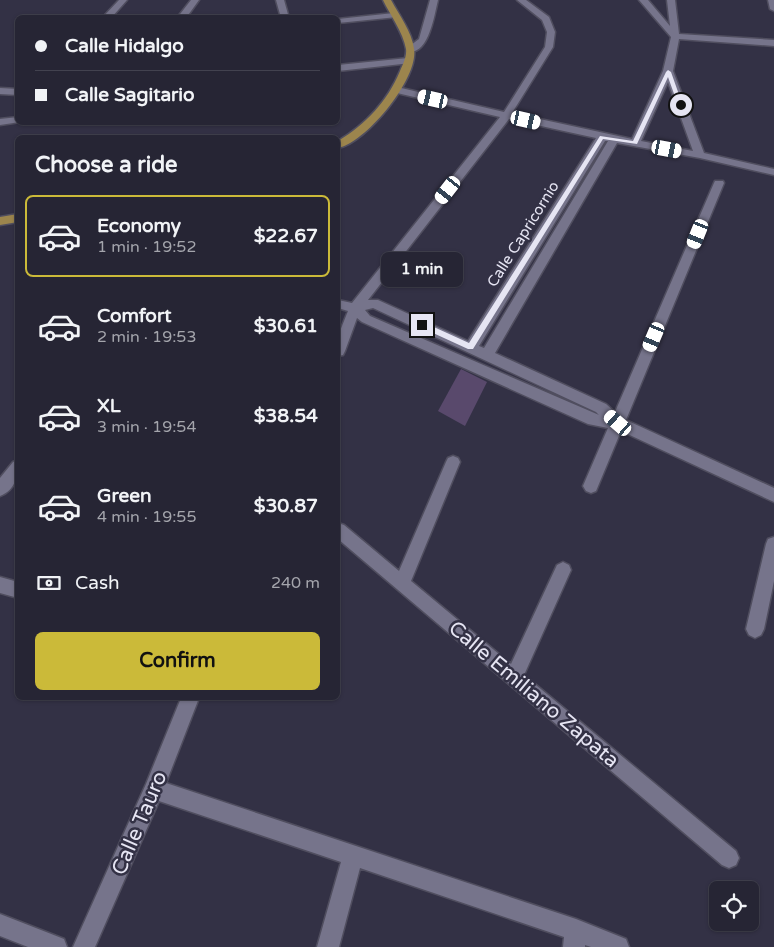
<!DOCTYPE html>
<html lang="en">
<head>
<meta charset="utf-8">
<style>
  body { margin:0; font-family:"Varela Round",sans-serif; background:#323140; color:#f1f3f6; height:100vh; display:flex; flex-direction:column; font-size:19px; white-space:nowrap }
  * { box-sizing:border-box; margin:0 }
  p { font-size:16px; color:#a4a5ac }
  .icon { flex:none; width:28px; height:28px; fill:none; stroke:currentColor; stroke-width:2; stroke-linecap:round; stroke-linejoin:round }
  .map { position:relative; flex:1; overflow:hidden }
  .details { position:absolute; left:15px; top:135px; width:325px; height:565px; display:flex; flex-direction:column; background:#262534; border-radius:8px; box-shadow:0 1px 4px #0004,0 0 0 1px #42424f }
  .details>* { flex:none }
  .guide { position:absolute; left:15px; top:15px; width:325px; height:110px; border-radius:8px; box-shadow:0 1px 4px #0004,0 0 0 1px #42424f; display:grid; align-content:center; height:110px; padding:0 20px; background:#262534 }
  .controls { position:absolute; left:709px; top:881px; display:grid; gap:10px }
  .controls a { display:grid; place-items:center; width:50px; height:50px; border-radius:8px; background:#262534; box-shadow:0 1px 4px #0004,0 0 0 1px #42424f; font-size:25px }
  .end { position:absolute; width:22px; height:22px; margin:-11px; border:6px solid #e6e5f3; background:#111; box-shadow:0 0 0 2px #111 }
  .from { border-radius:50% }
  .bubble { position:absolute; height:35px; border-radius:8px; background:#262534; box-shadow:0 1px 4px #0004,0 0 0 1px #42424f; font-size:16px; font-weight:800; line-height:35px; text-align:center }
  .car { position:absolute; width:15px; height:30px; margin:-15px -8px; border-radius:6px; box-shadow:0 0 4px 1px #0007; background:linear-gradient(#fff 24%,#345 0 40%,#fff 0 76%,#345 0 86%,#fff 0) }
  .guide b { display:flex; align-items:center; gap:18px; height:48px; font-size:19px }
  .guide b+b { border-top:1px solid #42424f }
  .guide i { width:12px; height:12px; background:#f1f3f6 }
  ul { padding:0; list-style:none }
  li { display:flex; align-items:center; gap:15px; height:82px; margin:0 10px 8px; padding:0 10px; border:2px solid transparent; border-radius:8px }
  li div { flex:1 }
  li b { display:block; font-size:19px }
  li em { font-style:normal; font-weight:800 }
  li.active { border-color:#cbba39 }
  li>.icon { width:45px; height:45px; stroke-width:1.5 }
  h2 { padding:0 20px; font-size:22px; line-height:60px }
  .pay { display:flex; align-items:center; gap:12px; height:55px; padding:0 20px; font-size:19px }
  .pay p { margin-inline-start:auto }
  .cta { display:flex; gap:10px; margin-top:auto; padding:10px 20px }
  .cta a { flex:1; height:58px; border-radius:8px; background:#cbba39; color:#111; font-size:20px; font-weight:800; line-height:58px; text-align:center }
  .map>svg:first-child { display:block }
  .building { fill:#59496c }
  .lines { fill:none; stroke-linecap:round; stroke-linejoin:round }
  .minor-casing { stroke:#504e5f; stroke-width:3 }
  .major-casing { stroke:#504e5f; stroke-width:3 }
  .minor { fill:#76748b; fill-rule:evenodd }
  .major { fill:#9c854d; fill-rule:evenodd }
  .route { fill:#e6e5f3 }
  .labels { text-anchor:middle; stroke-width:5; stroke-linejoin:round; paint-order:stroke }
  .far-street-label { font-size:15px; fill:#e6e5f3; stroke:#333145 }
  .near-street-label { font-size:21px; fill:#e6e5f3; stroke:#333145 }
</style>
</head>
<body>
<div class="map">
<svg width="774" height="947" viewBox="0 0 774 947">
  <rect width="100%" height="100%" fill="#333145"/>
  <!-- building -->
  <path class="building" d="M 461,369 L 487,382 L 465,426 L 438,411 Z"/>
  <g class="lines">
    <!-- minor casing -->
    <g class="minor-casing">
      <path id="minor" d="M 119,0 L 127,0 L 111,18 L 102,18 Z
        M 191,0 L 199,0 L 186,18 L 177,18 Z
        M 276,0 L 284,0 L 289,18 L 281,18 Z
        M 430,0 L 438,0 C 434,16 429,55 407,52 L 407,48 L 419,39 Z
        M 517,0 L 526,0 L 549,17 L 555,32 L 553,47 L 512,113 L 632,139 L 663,71 L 671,37 L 639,0 L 648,0 L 670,26 L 667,0 L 675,0 L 679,34 L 774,40 L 774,46 L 679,39 L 673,71 L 704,153 L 774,169 L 774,175 L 700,158 L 617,143 L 495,353 L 606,404 L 615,412 L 714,183 L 715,181 L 723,181 L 724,183 L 626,420 L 774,488 L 774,502 L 621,431 L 596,491 L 591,493 L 586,491 L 583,486 L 608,428 L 588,424 L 362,322 L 357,318 L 345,351 L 343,355 L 338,356 L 338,336 L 348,311 L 338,308 L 338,300 L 352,303 L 500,117 L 397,93 L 392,90 L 397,87 L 504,112 L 545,47 L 547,32 L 542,20 ZM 668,82 L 693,151 L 641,141 ZM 509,119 L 596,138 L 468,341 L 378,300 L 368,300 ZM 605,141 L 608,141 L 484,348 L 479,346 ZM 373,308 L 596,412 L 599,415 L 370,316 L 365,310 Z
        M 768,0 L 774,0 L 774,11 L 770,9 Z
        M 394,13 L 398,15 L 397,17 L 338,23 L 338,19 Z
        M 408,58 L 412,61 L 411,63 L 338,71 L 338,65 Z
        M 0,88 L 18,89 L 18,95 L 0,94 Z
        M 18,117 L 18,122 L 20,122 L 0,125 L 0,119 Z
        M 453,456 L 458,458 L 460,462 L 411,581 L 511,664 L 557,565 L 563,562 L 569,565 L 571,570 L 524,675 L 736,851 L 739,858 L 736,865 L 729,868 L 722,865 L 338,539 L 338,523 L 344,525 L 399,571 L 446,462 L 448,458 Z
        M 18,460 C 18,475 16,490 0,496 L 0,478 L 13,462 Z
        M 774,537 L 774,581 L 764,629 L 761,635 L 755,638 L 749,635 L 746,629 L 766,544 L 768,539 Z
        M 0,577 L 18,582 L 18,598 L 0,593 Z
        M 181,698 L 199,698 L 166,783 L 576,919 L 626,939 L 629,947 L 591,947 L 585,945 L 585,947 L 563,947 L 564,937 L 360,868 L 339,947 L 317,947 L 341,862 L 159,801 L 95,947 L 73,947 L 146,784 Z
        M 0,914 L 64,939 L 67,947 L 28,947 L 0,936 Z"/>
    </g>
    <!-- major casing -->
    <g class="major-casing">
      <path id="major" d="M 383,0 L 391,0 C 399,15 412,32 414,49 C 419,78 366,143 338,148 L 338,141 C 366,124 387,102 400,71 C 403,64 407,56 406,49 C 403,32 390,15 383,0 Z
        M 18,214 L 18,222 L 0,225 L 0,217 Z"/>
    </g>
    <!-- minor -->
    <use href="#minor" class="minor"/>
    <!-- major -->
    <use href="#major" class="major"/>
  </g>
  <!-- route -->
  <path class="route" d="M 668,70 L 671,72 L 683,106 L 678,105 L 668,77 L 637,144 L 603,139 L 473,349 L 468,349 L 420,327 L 420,323 L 425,323 L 469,343 L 600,136 L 633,141 L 666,72 Z"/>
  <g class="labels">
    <!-- far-street labels -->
    <g class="far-street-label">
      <text transform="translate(523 234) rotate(-58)" y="5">Calle Capricornio</text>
    </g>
    <!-- near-street labels -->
    <g class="near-street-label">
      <text transform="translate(534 694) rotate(40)" y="7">Calle Emiliano Zapata</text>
      <text transform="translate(139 823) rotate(-67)" y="7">Calle Tauro</text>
    </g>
  </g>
</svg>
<div class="controls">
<a><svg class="icon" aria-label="locate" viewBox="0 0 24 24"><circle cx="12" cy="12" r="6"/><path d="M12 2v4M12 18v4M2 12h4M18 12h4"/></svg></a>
</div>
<i class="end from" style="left:681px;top:105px"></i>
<i class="end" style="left:422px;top:325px"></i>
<div class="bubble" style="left:381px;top:252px;width:82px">1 min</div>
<i class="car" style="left:433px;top:99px;rotate:283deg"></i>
<i class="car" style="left:526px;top:120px;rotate:103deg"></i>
<i class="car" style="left:667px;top:149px;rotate:101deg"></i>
<i class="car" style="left:448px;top:190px;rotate:218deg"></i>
<i class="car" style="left:698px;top:234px;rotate:202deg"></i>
<i class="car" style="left:654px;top:337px;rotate:203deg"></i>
<i class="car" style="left:618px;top:423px;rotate:311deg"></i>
<div class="guide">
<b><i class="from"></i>Calle Hidalgo</b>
<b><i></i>Calle Sagitario</b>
</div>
<section class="details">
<h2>Choose a ride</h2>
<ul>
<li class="active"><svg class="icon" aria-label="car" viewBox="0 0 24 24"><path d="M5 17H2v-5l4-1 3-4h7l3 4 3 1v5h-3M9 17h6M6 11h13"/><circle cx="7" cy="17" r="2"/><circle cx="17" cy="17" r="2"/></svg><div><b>Economy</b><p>1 min · 19:52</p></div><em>$22.67</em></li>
<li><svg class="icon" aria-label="car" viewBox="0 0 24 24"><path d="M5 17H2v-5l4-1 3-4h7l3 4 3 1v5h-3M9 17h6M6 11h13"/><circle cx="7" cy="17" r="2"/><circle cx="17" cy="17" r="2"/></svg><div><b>Comfort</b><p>2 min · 19:53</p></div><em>$30.61</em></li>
<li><svg class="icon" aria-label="car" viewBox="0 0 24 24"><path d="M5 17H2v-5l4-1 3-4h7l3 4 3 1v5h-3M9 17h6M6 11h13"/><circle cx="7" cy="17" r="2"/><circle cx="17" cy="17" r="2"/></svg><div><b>XL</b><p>3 min · 19:54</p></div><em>$38.54</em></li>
<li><svg class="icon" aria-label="car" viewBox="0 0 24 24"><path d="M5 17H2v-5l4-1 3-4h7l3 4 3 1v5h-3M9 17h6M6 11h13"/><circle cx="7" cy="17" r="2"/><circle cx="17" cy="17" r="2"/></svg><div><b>Green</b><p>4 min · 19:55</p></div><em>$30.87</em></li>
</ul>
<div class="pay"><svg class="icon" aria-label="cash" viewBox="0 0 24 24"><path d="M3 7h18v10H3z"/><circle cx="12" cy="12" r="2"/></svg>Cash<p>240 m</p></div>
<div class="cta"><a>Confirm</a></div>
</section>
</div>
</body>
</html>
